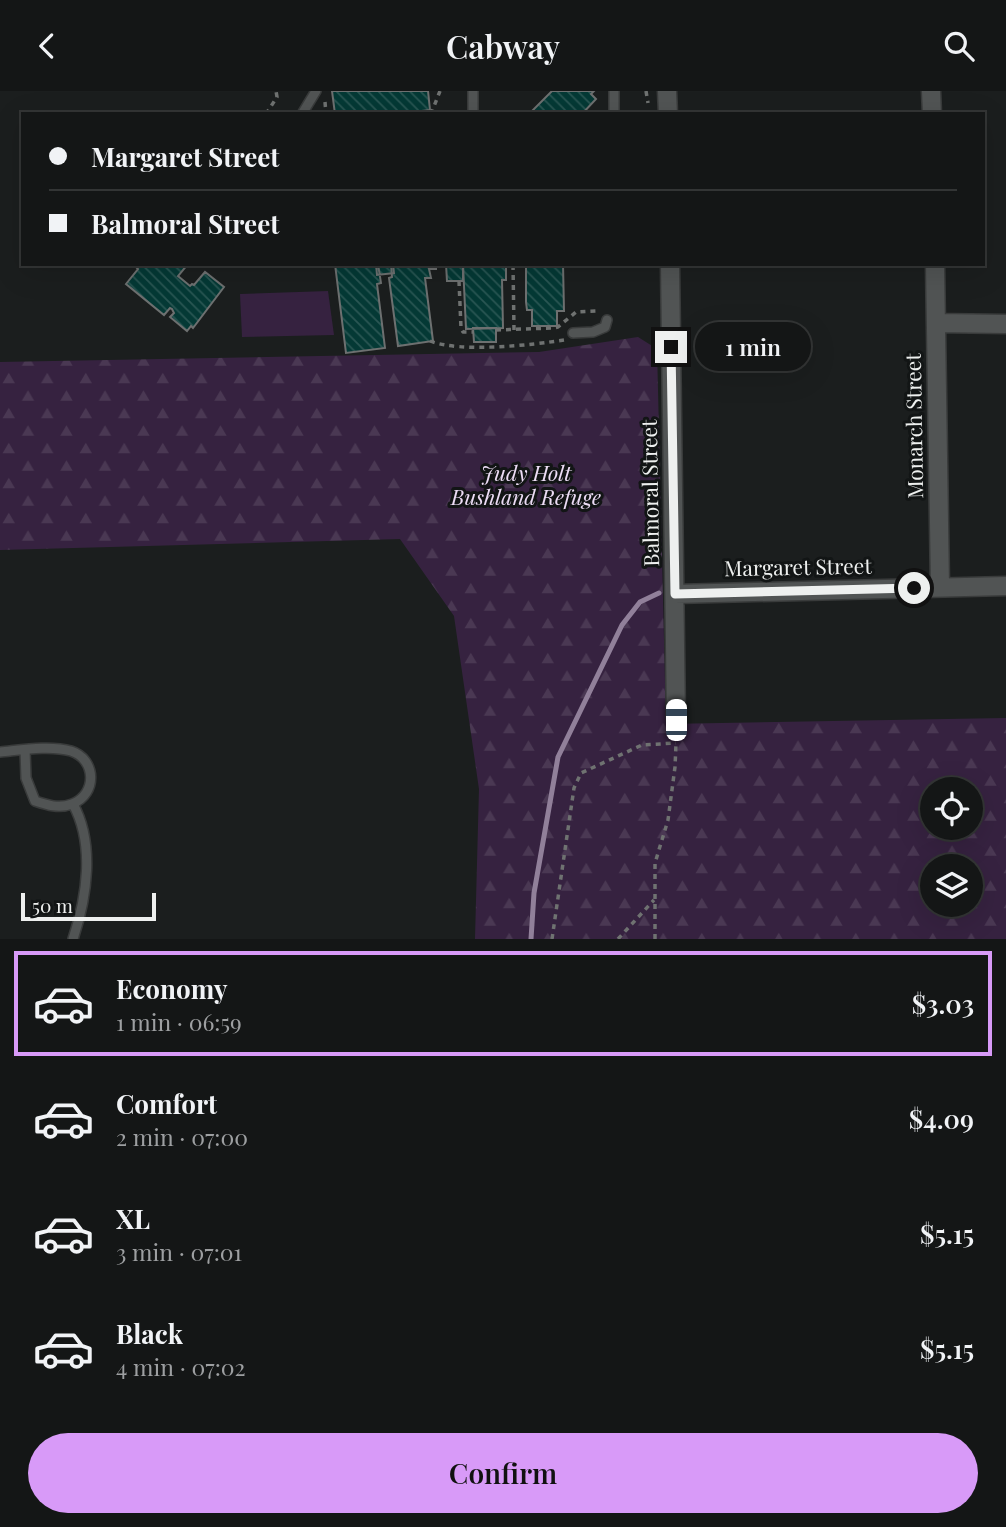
<!DOCTYPE html>
<html lang="en">
<head>
<meta charset="utf-8">
<style>
  body { margin:0; font-family:"Playfair Display",serif; background:#1d1f1f; color:#f1f3f6; height:100vh; display:flex; flex-direction:column; font-size:26px; white-space:nowrap }
  * { box-sizing:border-box; margin:0 }
  p { font-size:23px; color:#9d9fa1 }
  .icon { flex:none; width:38px; height:38px; fill:none; stroke:currentColor; stroke-width:2; stroke-linecap:round; stroke-linejoin:round }
  .map { position:relative; height:848px; overflow:hidden }
  .details { display:flex; flex-direction:column; background:#141616; flex:1 }
  .details>* { flex:none }
  .hud { position:absolute; left:21px; top:21px; width:964px; height:154px; border-radius:0px; box-shadow:0 7px 28px #0002,0 0 0 2px #333535; display:grid; align-content:center; height:154px; padding:0 28px; background:#141616 }
  .fabs { position:absolute; left:920px; top:686px; display:grid; gap:14px }
  .fabs a { display:grid; place-items:center; width:63px; height:63px; border-radius:50%; background:#141616; box-shadow:0 7px 28px #0002,0 0 0 2px #333535; font-size:35px }
  .scale { position:absolute; left:21px; bottom:18px; width:135px; box-sizing:border-box; padding-left:7px; border:4px solid #eef0ef; border-top:0; font-size:19px; line-height:24px; white-space:nowrap; color:#eef0ef; -webkit-text-stroke:5px #121515; paint-order:stroke }
  .end { position:absolute; width:32px; height:32px; margin:-16px; border:9px solid #eef0ef; background:#111; box-shadow:0 0 0 4px #111 }
  .from { border-radius:50% }
  .bubble { position:absolute; height:49px; border-radius:24px; background:#141616; box-shadow:0 7px 28px #0002,0 0 0 2px #333535; font-size:23px; font-weight:600; line-height:49px; text-align:center }
  .car { position:absolute; width:21px; height:42px; margin:-21px -10px; border-radius:9px; box-shadow:0 0 5px 2px #0007; background:linear-gradient(#fff 24%,#345 0 40%,#fff 0 76%,#345 0 86%,#fff 0) }
  .hud b { display:flex; align-items:center; gap:24px; height:66px; font-size:26px }
  .hud b+b { border-top:2px solid #333535 }
  .hud i { width:18px; height:18px; background:#f1f3f6 }
  ul { padding:12px 0 0; list-style:none }
  li { display:flex; align-items:center; gap:21px; height:105px; margin:0 14px 10px; padding:0 14px; border:4px solid transparent; border-radius:0px }
  li div { flex:1 }
  li b { display:block; font-size:26px }
  li em { font-style:normal; font-weight:600 }
  li.on { border-color:#d89af8 }
  li>.icon { width:63px; height:63px; stroke-width:1.5 }
  .cta { display:flex; gap:14px; margin-top:auto; padding:14px 28px }
  .cta a { flex:1; height:80px; border-radius:42px; background:#d89af8; color:#111; font-size:28px; font-weight:600; line-height:80px; text-align:center }
  header { display:flex; justify-content:space-between; align-items:center; height:91px; padding:0 28px; background:#141616; font-size:32px; font-weight:600 }
  .map>svg:first-child { display:block }
  .grass { fill:#362240 }
  .forest { fill:url(#forest-firs); fill-rule:evenodd }
  .lines { fill:none; stroke-linecap:round; stroke-linejoin:round }
  .stream { stroke:#91809a; stroke-width:5 }
  .building { fill:url(#building-back-hatch); stroke:#6d7070; stroke-width:2 }
  .service-casing { stroke:#393b3b; stroke-width:12 }
  .minor-casing { stroke:#393b3b; stroke-width:21 }
  .path { stroke:#6f7271; stroke-width:3.5; stroke-dasharray:5 5; stroke-linecap:butt }
  .service { stroke:#515454; stroke-width:9 }
  .minor { stroke:#515454; stroke-width:18 }
  .route { stroke:#eef0ef; stroke-width:9 }
  .labels { text-anchor:middle; stroke-width:6; stroke-linejoin:round; paint-order:stroke }
  .street-label { font-size:21px; fill:#eef0ef; stroke:#121515 }
  .park-label { font-size:21px; font-style:italic; fill:#edddf6; stroke:#121515 }
</style>
</head>
<body>
<header><svg class="icon" aria-label="back" viewBox="0 0 24 24"><path d="M15 5l-7 7 7 7"/></svg>Cabway<svg class="icon" aria-label="search" viewBox="0 0 24 24"><circle cx="10" cy="10" r="6"/><path d="M15 15l6 6"/></svg></header>
<div class="map">
<svg width="1006" height="848" viewBox="0 0 1006 848">
  <defs>
    <pattern id="forest-firs" width="22" height="20" patternUnits="userSpaceOnUse" patternTransform="scale(1.75)"><rect width="22" height="20" fill="#362240"/><path d="M5 1l3.5 6h-7zM16 11l3.5 6h-7z" fill="#4a3853"/></pattern>
    <pattern id="building-back-hatch" width="6" height="6" patternUnits="userSpaceOnUse" patternTransform="scale(1.75)"><rect width="6" height="6" fill="#043935"/><path d="M-1 5l2 2M0 0l6 6M5-1l2 2" fill="none" stroke="#295653"/></pattern>
  </defs>
  <rect width="100%" height="100%" fill="#1b1e1e"/>
  <!-- grass -->
  <path class="grass" d="M 328,200 L 334,244 L 242,246 L 240,203 Z"/>
  <!-- forest -->
  <path class="forest" d="M 638,246 L 657,258 L 666,633 L 1006,627 L 1006,848 L 475,848 L 479,698 L 454,525 L 400,448 L 0,459 L 0,271 L 539,261 ZM 933,698 L 971,698 L 971,737 L 933,737 ZM 933,775 L 971,775 L 971,814 L 933,814 Z"/>
  <g class="lines">
    <!-- stream -->
    <path class="stream" d="M 531,848 L 534,802 L 558,666 L 622,534 L 640,511 L 659,502"/>
  </g>
  <!-- building -->
  <path class="building" d="M 332,0 L 428,0 L 430,19 L 396,23 L 335,23 Z
    M 552,0 L 594,0 L 591,3 L 596,8 L 582,23 L 529,23 Z
    M 133,173 L 188,173 L 178,185 L 190,195 L 192,193 L 194,194 L 205,181 L 224,196 L 193,237 L 191,235 L 187,240 L 170,226 L 174,222 L 172,218 L 170,217 L 164,224 L 126,193 L 138,178 Z
    M 335,173 L 378,173 L 381,192 L 377,193 L 385,257 L 346,262 Z
    M 376,173 L 393,173 L 394,182 L 377,184 Z
    M 391,173 L 436,173 L 436,178 L 429,178 L 431,187 L 425,187 L 433,250 L 398,255 L 389,187 L 392,186 Z
    M 446,173 L 463,173 L 463,190 L 447,190 Z
    M 463,173 L 506,173 L 506,189 L 502,189 L 503,237 L 466,238 Z
    M 526,173 L 563,173 L 564,220 L 557,220 L 557,235 L 532,235 L 532,219 L 527,219 L 526,211 Z
    M 473,237 L 496,237 L 496,251 L 474,251 Z"/>
  <g class="lines">
    <!-- service casing -->
    <g class="service-casing">
      <path id="service" d="M 473,0 L 473,23
        M 614,0 L 614,23
        M 302,23 L 316,0
        M 573,242 L 593,241 L 605,236 L 607,229
        M 0,661 C 21,659 50,654 71,660 C 96,668 98,703 72,713 C 59,718 47,714 35,710 L 26,687 L 25,659
        M 73,713 C 95,753 87,806 73,848"/>
    </g>
    <!-- minor casing -->
    <g class="minor-casing">
      <path id="minor" d="M 667,0 L 668,23
        M 931,0 L 932,23
        M 670,173 L 676,629
        M 935,173 L 940,496
        M 936,232 L 1006,233
        M 675,503 L 1006,495"/>
    </g>
    <!-- path -->
    <path class="path" d="M 646,0 L 648,12
      M 325,11 L 326,23
      M 266,23 L 277,6 L 276,0
      M 431,23 L 440,0
      M 513,174 L 514,239
      M 459,190 L 461,237 L 463,241 L 474,241
      M 496,239 L 553,237 L 558,236 L 576,221 L 597,220
      M 430,250 C 460,262 532,254 564,249
      M 552,848 L 574,697 L 581,682 L 642,654 L 676,652
      M 618,848 L 654,809
      M 655,848 L 655,772 L 668,729 L 675,676 L 676,653"/>
    <!-- service -->
    <use href="#service" class="service"/>
    <!-- minor -->
    <use href="#minor" class="minor"/>
  </g>
  <g class="lines">
    <!-- route -->
    <path class="route" d="M 671,256 L 675,503 L 914,497"/>
  </g>
  <g class="labels">
    <!-- street labels -->
    <g class="street-label">
      <text transform="translate(915 335) rotate(-91)" y="7">Monarch Street</text>
      <text transform="translate(651 402) rotate(-91)" y="7">Balmoral Street</text>
      <text transform="translate(798 477) rotate(-1)" y="7">Margaret Street</text>
    </g>
    <!-- park labels -->
    <g class="park-label">
      <text x="526" y="390">Judy Holt<tspan x="526" dy="24">Bushland Refuge</tspan></text>
    </g>
  </g>
</svg>
<div class="fabs">
<a><svg class="icon" aria-label="locate" viewBox="0 0 24 24"><circle cx="12" cy="12" r="6"/><path d="M12 2v4M12 18v4M2 12h4M18 12h4"/></svg></a>
<a><svg class="icon" aria-label="layers" viewBox="0 0 24 24"><path d="M12 4l9 5-9 5-9-5zM3 14l9 5 9-5"/></svg></a>
</div>
<div class="scale">50 m</div>
<i class="end from" style="left:914px;top:497px"></i>
<i class="end" style="left:671px;top:256px"></i>
<div class="bubble" style="left:695px;top:231px;width:116px">1 min</div>
<i class="car" style="left:676px;top:629px;rotate:0deg"></i>
<div class="hud">
<b><i class="from"></i>Margaret Street</b>
<b><i></i>Balmoral Street</b>
</div>
</div>
<section class="details">
<ul>
<li class="on"><svg class="icon" aria-label="car" viewBox="0 0 24 24"><path d="M5 17H2v-5l4-1 3-4h7l3 4 3 1v5h-3M9 17h6M6 11h13"/><circle cx="7" cy="17" r="2"/><circle cx="17" cy="17" r="2"/></svg><div><b>Economy</b><p>1 min · 06:59</p></div><em>$3.03</em></li>
<li><svg class="icon" aria-label="car" viewBox="0 0 24 24"><path d="M5 17H2v-5l4-1 3-4h7l3 4 3 1v5h-3M9 17h6M6 11h13"/><circle cx="7" cy="17" r="2"/><circle cx="17" cy="17" r="2"/></svg><div><b>Comfort</b><p>2 min · 07:00</p></div><em>$4.09</em></li>
<li><svg class="icon" aria-label="car" viewBox="0 0 24 24"><path d="M5 17H2v-5l4-1 3-4h7l3 4 3 1v5h-3M9 17h6M6 11h13"/><circle cx="7" cy="17" r="2"/><circle cx="17" cy="17" r="2"/></svg><div><b>XL</b><p>3 min · 07:01</p></div><em>$5.15</em></li>
<li><svg class="icon" aria-label="car" viewBox="0 0 24 24"><path d="M5 17H2v-5l4-1 3-4h7l3 4 3 1v5h-3M9 17h6M6 11h13"/><circle cx="7" cy="17" r="2"/><circle cx="17" cy="17" r="2"/></svg><div><b>Black</b><p>4 min · 07:02</p></div><em>$5.15</em></li>
</ul>
<div class="cta"><a>Confirm</a></div>
</section>
</body>
</html>
